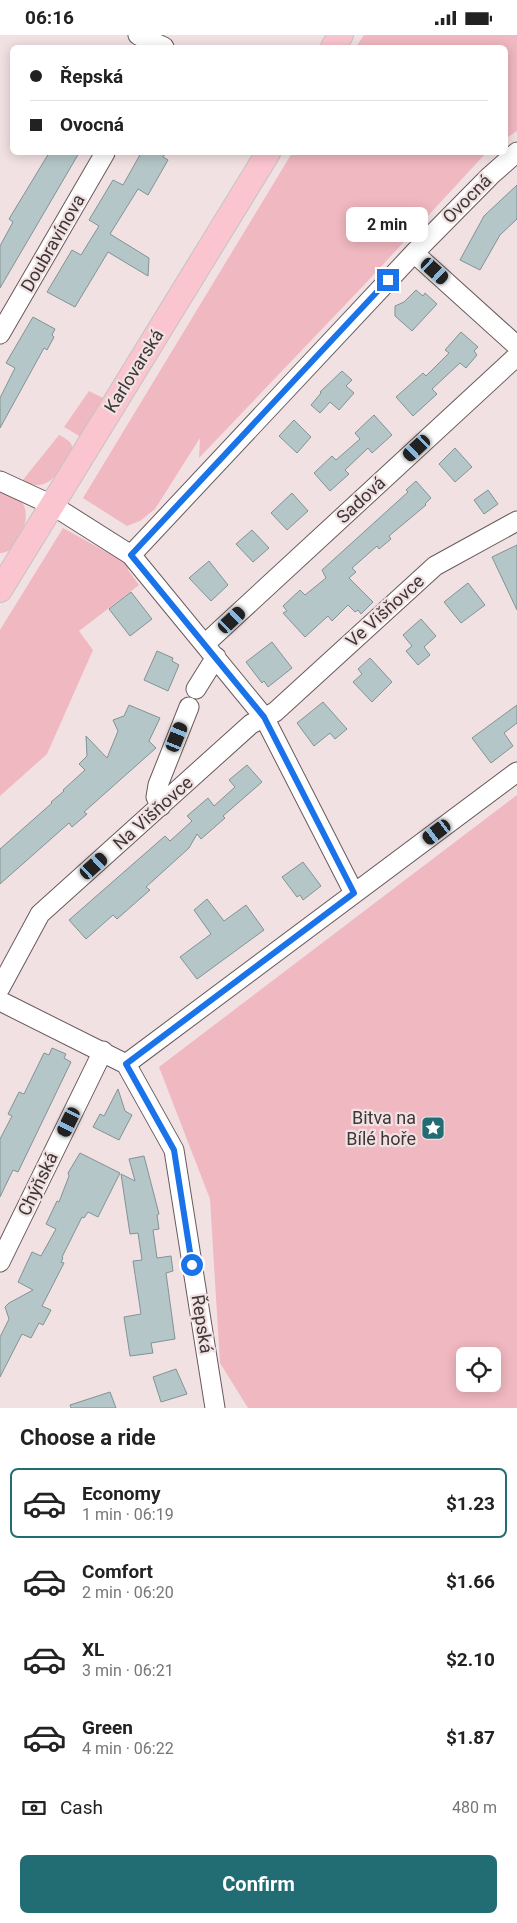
<!DOCTYPE html>
<html lang="en">
<head>
<meta charset="utf-8">
<style>
  body { margin:0; font-family:Roboto,sans-serif; background:#f6f6f6; color:#222; height:100vh; display:flex; flex-direction:column; font-size:19px; white-space:nowrap }
  * { box-sizing:border-box; margin:0 }
  p { font-size:16px; color:#767676 }
  .icon { flex:none; width:28px; height:28px; fill:none; stroke:currentColor; stroke-width:2; stroke-linecap:round; stroke-linejoin:round }
  .map { position:relative; height:1373px; overflow:hidden }
  .drawer { display:flex; flex-direction:column; background:#fff; flex:1 }
  .drawer>* { flex:none }
  .hud { position:absolute; left:10px; top:10px; width:498px; height:110px; border-radius:8px; box-shadow:0 2px 12px #0003; display:grid; align-content:center; height:110px; padding:0 20px; background:#fff }
  .tools { position:absolute; left:456px; top:1312px; display:grid; gap:10px }
  .tools a { display:grid; place-items:center; width:45px; height:45px; border-radius:8px; background:#fff; box-shadow:0 2px 12px #0003; font-size:25px }
  .end { position:absolute; width:22px; height:22px; margin:-11px; border:6px solid #1a73e8; background:#fff; box-shadow:0 0 0 2px #fff }
  .from { border-radius:50% }
  .bubble { position:absolute; height:35px; border-radius:8px; background:#fff; box-shadow:0 2px 12px #0003; font-size:16px; font-weight:700; line-height:35px; text-align:center }
  .car { position:absolute; width:15px; height:30px; margin:-15px -8px; border-radius:6px; box-shadow:0 0 4px 1px #0007; background:linear-gradient(#222 24%,#8ab4d8 0 40%,#222 0 76%,#8ab4d8 0 86%,#222 0) }
  .hud b { display:flex; align-items:center; gap:18px; height:48px; font-size:19px }
  .hud b+b { border-top:1px solid #e0e0e0 }
  .hud i { width:12px; height:12px; background:#222 }
  ul { padding:0; list-style:none }
  li { display:flex; align-items:center; gap:15px; height:70px; margin:0 10px 8px; padding:0 10px; border:2px solid transparent; border-radius:8px }
  li div { flex:1 }
  li b { display:block; font-size:19px }
  li em { font-style:normal; font-weight:700 }
  li.active { border-color:#226d73 }
  li>.icon { width:45px; height:45px; stroke-width:1.5 }
  h2 { padding:0 20px; font-size:22px; line-height:60px }
  .pay { display:flex; align-items:center; gap:12px; height:55px; padding:0 20px; font-size:19px }
  .pay p { margin-inline-start:auto }
  .button { display:flex; gap:10px; margin-top:auto; padding:10px 20px }
  .button a { flex:1; height:58px; border-radius:8px; background:#226d73; color:#fff; font-size:20px; font-weight:700; line-height:58px; text-align:center }
  .status { display:flex; justify-content:space-between; align-items:center; height:35px; padding:0 25px; background:#fff; direction:ltr }
  .status svg { height:14px; fill:currentColor }
  .map>svg:first-child { display:block }
  .green { fill:#f0b8c0; fill-rule:evenodd }
  .building { fill:#b4c6c7; stroke:#829394 }
  .lines { fill:none; stroke-linecap:round; stroke-linejoin:round }
  .minor-casing { stroke:#685a5c; stroke-width:21 }
  .major-casing { stroke:#c5c3c3; stroke-width:26 }
  .minor { stroke:#fff; stroke-width:19 }
  .major { stroke:#fac5ce; stroke-width:24 }
  .route { stroke:#1a73e8; stroke-width:6 }
  .labels { text-anchor:middle; stroke-width:4.5; stroke-linejoin:round; paint-order:stroke }
  .street-label { font-size:18px; fill:#3d3738; stroke:#f2e1e3 }
  .poi-label { font-size:18px; fill:#3d3738; stroke:#f2e1e3; text-anchor:end }
</style>
</head>
<body>
<div class="status"><b>06:16</b><svg viewBox="0 0 49 12"><path d="M0 12V9h3v3zM5 12V6h3v6zM10 12V3h3v9zM15 12V0h3v12zM26 1h20v11H26zM47 4h2v5h-2z"/></svg></div>
<div class="map">
<svg width="517" height="1373" viewBox="0 0 517 1373">
  <rect width="100%" height="100%" fill="#f2e1e3"/>
  <!-- green -->
  <path class="green" d="M 364,0 L 517,0 L 517,96 L 505,104 L 505,12 L 356,12 Z
    M 292,118 L 486,118 L 364,250 L 199,423 L 200,403 L 155,474 L 140,486 L 127,491 L 83,463 Z
    M 89,356 L 105,364 L 81,402 L 64,392 Z
    M 59,400 C 66,404 74,407 72,416 C 57,437 51,459 22,446 Z
    M 0,454 C 7,458 18,462 23,469 C 32,483 18,519 0,518 Z
    M 63,493 L 130,530 L 128,535 L 139,550 L 79,596 L 93,615 L 47,719 L 0,761 L 0,595 Z
    M 517,760 L 517,1373 L 248,1373 L 220,1328 L 210,1164 L 159,1032 ZM 465,1321 L 492,1321 L 492,1349 L 465,1349 Z"/>
  <!-- building -->
  <path class="building" d="M 49,118 L 79,118 L 0,253 L 0,211 L 13,187 L 9,184 Z
    M 141,118 L 166,118 L 163,122 L 168,125 L 148,160 L 138,154 L 110,199 L 149,223 L 148,241 L 108,217 L 75,272 L 47,257 L 72,215 L 81,220 L 99,191 L 89,185 L 113,145 L 123,150 Z
    M 517,150 L 517,184 L 500,200 L 480,235 L 460,225 L 484,181 Z
    M 416,255 L 423,261 L 425,258 L 437,269 L 412,296 L 395,281 L 395,271 L 404,267 Z
    M 33,282 L 55,294 L 52,300 L 54,302 L 47,315 L 44,313 L 0,393 L 0,363 L 15,333 L 6,328 Z
    M 461,297 L 478,312 L 474,316 L 477,320 L 466,333 L 460,328 L 432,354 L 437,359 L 413,381 L 396,362 L 423,338 L 426,341 L 449,318 L 445,315 Z
    M 342,336 L 352,345 L 346,351 L 354,358 L 339,375 L 330,367 L 320,378 L 311,370 L 321,358 L 320,357 Z
    M 374,380 L 392,400 L 372,418 L 368,413 L 345,435 L 349,439 L 330,456 L 314,438 L 332,421 L 336,425 L 360,404 L 355,398 Z
    M 294,385 L 311,402 L 297,418 L 279,401 Z
    M 455,413 L 472,432 L 455,447 L 439,429 Z
    M 416,446 L 431,463 L 425,469 L 426,470 L 389,501 L 391,504 L 379,514 L 377,511 L 352,533 L 356,537 L 349,543 L 373,567 L 361,579 L 358,575 L 355,577 L 348,570 L 332,586 L 328,581 L 305,602 L 283,578 L 287,576 L 283,571 L 300,555 L 305,560 L 326,543 L 322,535 L 408,457 L 406,455 Z
    M 488,455 L 498,469 L 484,479 L 474,465 Z
    M 292,458 L 308,476 L 287,495 L 271,478 Z
    M 252,495 L 269,513 L 253,527 L 236,509 Z
    M 517,510 L 517,575 L 492,522 Z
    M 209,526 L 228,550 L 211,566 L 189,543 Z
    M 468,548 L 485,570 L 461,588 L 444,567 Z
    M 131,557 L 152,584 L 130,601 L 109,574 Z
    M 421,584 L 436,601 L 424,612 L 430,620 L 418,630 L 406,616 L 412,611 L 403,600 Z
    M 272,607 L 292,633 L 268,652 L 264,646 L 262,648 L 246,627 Z
    M 157,616 L 173,623 L 172,626 L 179,630 L 168,656 L 144,645 Z
    M 370,623 L 392,647 L 372,667 L 353,647 L 362,639 L 358,634 Z
    M 323,667 L 347,694 L 335,704 L 330,698 L 314,711 L 297,688 Z
    M 129,670 L 160,683 L 149,706 L 156,713 L 84,777 L 87,779 L 72,792 L 69,788 L 0,849 L 0,814 L 52,768 L 51,767 L 64,756 L 63,755 L 85,735 L 79,729 L 87,721 L 86,701 L 107,723 L 118,696 L 113,685 L 124,681 Z
    M 517,670 L 517,688 L 504,698 L 513,711 L 491,728 L 472,703 Z
    M 247,730 L 262,747 L 223,781 L 225,783 L 201,804 L 197,799 L 189,813 L 146,852 L 150,855 L 117,884 L 113,880 L 86,904 L 69,885 L 165,801 L 170,806 L 192,786 L 187,781 L 208,763 L 214,771 L 235,752 L 229,745 Z
    M 303,827 L 321,851 L 303,865 L 300,860 L 297,862 L 282,842 Z
    M 207,864 L 224,886 L 246,870 L 264,895 L 197,944 L 180,922 L 211,899 L 194,875 Z
    M 52,1013 L 66,1019 L 64,1023 L 71,1027 L 18,1137 L 13,1135 L 0,1162 L 0,1104 L 12,1081 L 8,1079 L 19,1057 L 24,1059 L 44,1018 L 49,1020 Z
    M 118,1054 L 125,1076 L 132,1080 L 119,1105 L 93,1092 L 100,1079 L 104,1081 Z
    M 80,1118 L 120,1138 L 98,1182 L 88,1177 L 84,1183 L 82,1182 L 62,1222 L 63,1223 L 61,1227 L 64,1228 L 42,1271 L 51,1275 L 43,1290 L 39,1288 L 31,1303 L 22,1299 L 0,1342 L 0,1302 L 9,1284 L 5,1272 L 9,1268 L 33,1255 L 18,1247 L 32,1217 L 41,1221 L 56,1194 L 46,1189 L 57,1166 L 59,1167 L 69,1141 L 68,1138 Z
    M 144,1121 L 159,1179 L 157,1180 L 159,1194 L 153,1195 L 157,1223 L 171,1221 L 173,1236 L 166,1238 L 175,1304 L 151,1308 L 153,1318 L 130,1321 L 124,1282 L 141,1279 L 133,1226 L 142,1225 L 138,1198 L 130,1199 L 121,1139 L 135,1146 L 129,1124 Z
    M 176,1334 L 187,1359 L 161,1367 L 153,1342 Z
    M 110,1357 L 116,1373 L 71,1373 L 70,1370 Z"/>
  <g class="lines">
    <!-- minor casing -->
    <g class="minor-casing">
      <path id="minor" d="M 138,0 L 164,12
        M 414,218 L 517,311
        M 0,299 L 105,118
        M 0,446 L 52,470 L 131,520 L 264,682 L 354,858
        M 131,520 L 414,218 L 490,141 L 517,117
        M 205,609 L 517,321
        M 196,654 L 216,622
        M 161,771 L 156,762 L 158,750 L 189,672
        M 0,953 L 40,879 L 251,689 L 275,677 L 435,531 L 517,486
        M 0,966 L 126,1029 L 174,1115 L 215,1373
        M 126,1029 L 517,737
        M 0,1227 L 103,1016"/>
    </g>
    <!-- major casing -->
    <g class="major-casing">
      <path id="major" d="M 333,12 L 341,0
        M 0,555 L 268,118"/>
    </g>
    <!-- minor -->
    <use href="#minor" class="minor"/>
    <!-- major -->
    <use href="#major" class="major"/>
  </g>
  <g class="lines">
    <!-- route -->
    <path class="route" d="M 192,1230 L 174,1115 L 126,1029 L 354,858 L 264,682 L 131,520 L 388,245"/>
  </g>
  <!-- icons -->
  <defs>
    <g id="sight-square" transform="scale(1.25)"><rect x="-9" y="-9" width="18" height="18" rx="4" fill="#226d73" stroke="#f2e1e3"/><path d="M0-6L1.8-2.2L6-1.7L2.9 1.2L3.7 5.4L0 3.3L-3.7 5.4L-2.9 1.2L-6-1.7L-1.8-2.2Z" fill="#fff"/></g>
  </defs>
  <g fill-rule="evenodd">
    <use href="#sight-square" x="433" y="1093"/>
  </g>
  <g class="labels">
    <!-- street labels -->
    <g class="street-label">
      <text transform="translate(467 164) rotate(-45)" y="6">Ovocná</text>
      <text transform="translate(53 208) rotate(-60)" y="6">Doubravínova</text>
      <text transform="translate(134 336) rotate(-58)" y="6">Karlovarská</text>
      <text transform="translate(361 465) rotate(-43)" y="6">Sadová</text>
      <text transform="translate(385 576) rotate(-42)" y="6">Ve Višňovce</text>
      <text transform="translate(153 778) rotate(-42)" y="6">Na Višňovce</text>
      <text transform="translate(38 1149) rotate(-64)" y="6">Chýňská</text>
      <text transform="translate(202 1289) rotate(81)" y="6">Řepská</text>
    </g>
    <!-- poi labels -->
    <g class="poi-label">
      <text x="416" y="1089">Bitva na<tspan x="416" dy="21">Bílé hoře</tspan></text>
    </g>
  </g>
</svg>
<div class="tools">
<a><svg class="icon" aria-label="locate" viewBox="0 0 24 24"><circle cx="12" cy="12" r="6"/><path d="M12 2v4M12 18v4M2 12h4M18 12h4"/></svg></a>
</div>
<i class="end from" style="left:192px;top:1230px"></i>
<i class="end" style="left:388px;top:245px"></i>
<div class="bubble" style="left:346px;top:172px;width:82px">2 min</div>
<i class="car" style="left:435px;top:236px;rotate:132deg"></i>
<i class="car" style="left:417px;top:413px;rotate:227deg"></i>
<i class="car" style="left:232px;top:585px;rotate:47deg"></i>
<i class="car" style="left:177px;top:702px;rotate:22deg"></i>
<i class="car" style="left:437px;top:797px;rotate:233deg"></i>
<i class="car" style="left:94px;top:831px;rotate:48deg"></i>
<i class="car" style="left:69px;top:1087px;rotate:206deg"></i>
<div class="hud">
<b><i class="from"></i>Řepská</b>
<b><i></i>Ovocná</b>
</div>
</div>
<section class="drawer">
<h2>Choose a ride</h2>
<ul>
<li class="active"><svg class="icon" aria-label="car" viewBox="0 0 24 24"><path d="M5 17H2v-5l4-1 3-4h7l3 4 3 1v5h-3M9 17h6M6 11h13"/><circle cx="7" cy="17" r="2"/><circle cx="17" cy="17" r="2"/></svg><div><b>Economy</b><p>1 min · 06:19</p></div><em>$1.23</em></li>
<li><svg class="icon" aria-label="car" viewBox="0 0 24 24"><path d="M5 17H2v-5l4-1 3-4h7l3 4 3 1v5h-3M9 17h6M6 11h13"/><circle cx="7" cy="17" r="2"/><circle cx="17" cy="17" r="2"/></svg><div><b>Comfort</b><p>2 min · 06:20</p></div><em>$1.66</em></li>
<li><svg class="icon" aria-label="car" viewBox="0 0 24 24"><path d="M5 17H2v-5l4-1 3-4h7l3 4 3 1v5h-3M9 17h6M6 11h13"/><circle cx="7" cy="17" r="2"/><circle cx="17" cy="17" r="2"/></svg><div><b>XL</b><p>3 min · 06:21</p></div><em>$2.10</em></li>
<li><svg class="icon" aria-label="car" viewBox="0 0 24 24"><path d="M5 17H2v-5l4-1 3-4h7l3 4 3 1v5h-3M9 17h6M6 11h13"/><circle cx="7" cy="17" r="2"/><circle cx="17" cy="17" r="2"/></svg><div><b>Green</b><p>4 min · 06:22</p></div><em>$1.87</em></li>
</ul>
<div class="pay"><svg class="icon" aria-label="cash" viewBox="0 0 24 24"><path d="M3 7h18v10H3z"/><circle cx="12" cy="12" r="2"/></svg>Cash<p>480 m</p></div>
<div class="button"><a>Confirm</a></div>
</section>
</body>
</html>
